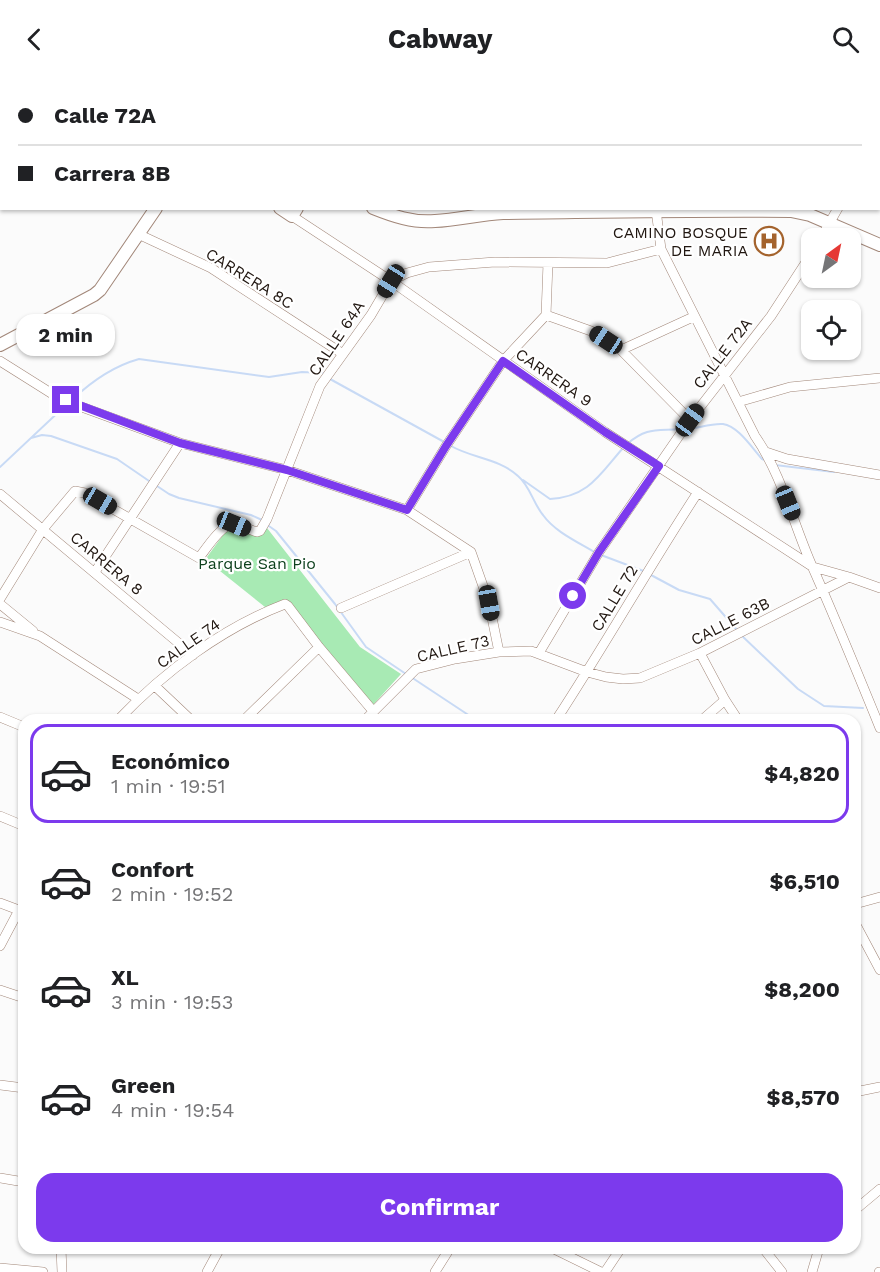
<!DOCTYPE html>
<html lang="es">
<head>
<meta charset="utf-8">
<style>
  body { margin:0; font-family:"Work Sans",sans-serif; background:#f2f2f2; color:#202124; height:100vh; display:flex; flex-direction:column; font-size:22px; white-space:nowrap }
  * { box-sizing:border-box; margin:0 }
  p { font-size:20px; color:#757577 }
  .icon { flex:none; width:33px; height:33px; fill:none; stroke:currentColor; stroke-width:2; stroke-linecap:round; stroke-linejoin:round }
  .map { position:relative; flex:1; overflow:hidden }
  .side { position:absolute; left:18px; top:636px; width:843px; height:540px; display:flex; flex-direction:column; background:#fff; border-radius:18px; box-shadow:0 2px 4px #0004 }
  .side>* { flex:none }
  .banner { position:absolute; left:0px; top:0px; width:880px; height:132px; box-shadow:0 2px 4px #0004; display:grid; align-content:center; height:132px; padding:0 18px; background:#fff }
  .needle { width:39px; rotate:33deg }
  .controls { position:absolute; left:801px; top:150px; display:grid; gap:12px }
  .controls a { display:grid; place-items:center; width:60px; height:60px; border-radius:12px; background:#fff; box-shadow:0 2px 4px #0004; font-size:30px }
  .end { position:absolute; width:27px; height:27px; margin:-14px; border:8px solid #7c3aed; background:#fff; box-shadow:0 0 0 3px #fff }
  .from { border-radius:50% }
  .bubble { position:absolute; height:42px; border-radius:18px; background:#fff; box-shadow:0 2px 4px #0004; font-size:20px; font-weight:700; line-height:42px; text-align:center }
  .car { position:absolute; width:18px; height:36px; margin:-18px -9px; border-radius:8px; box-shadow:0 0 4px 2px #0007; background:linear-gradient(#222 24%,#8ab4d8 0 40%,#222 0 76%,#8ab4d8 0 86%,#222 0) }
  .banner b { display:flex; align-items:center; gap:21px; height:57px; font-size:22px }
  .banner b+b { border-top:2px solid #e0e0e0 }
  .banner i { width:15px; height:15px; background:#202124 }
  ul { padding:10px 0 0; list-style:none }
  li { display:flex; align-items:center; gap:18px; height:99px; margin:0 12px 9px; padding:0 6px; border:3px solid transparent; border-radius:18px }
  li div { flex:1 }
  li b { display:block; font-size:22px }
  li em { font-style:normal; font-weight:700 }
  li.on { border-color:#7c3aed }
  li>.icon { width:54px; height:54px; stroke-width:1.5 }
  .button { display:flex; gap:12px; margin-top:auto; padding:12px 18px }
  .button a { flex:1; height:69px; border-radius:18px; background:#7c3aed; color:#fff; font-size:24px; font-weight:700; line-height:69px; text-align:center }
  header { display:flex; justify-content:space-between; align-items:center; height:78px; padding:0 18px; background:#fff; font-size:27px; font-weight:700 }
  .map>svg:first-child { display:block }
  .green { fill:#a8eab4 }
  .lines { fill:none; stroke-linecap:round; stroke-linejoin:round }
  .stream { stroke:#c8daf5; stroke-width:2 }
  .minor-casing { stroke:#a28779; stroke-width:10 }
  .tertiary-casing { stroke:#a28779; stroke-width:14 }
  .minor { stroke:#fff; stroke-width:9 }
  .tertiary { stroke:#fff; stroke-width:12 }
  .route { stroke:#7c3aed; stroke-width:8 }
  .labels { text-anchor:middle; stroke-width:4.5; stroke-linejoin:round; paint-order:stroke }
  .poi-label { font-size:16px; fill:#211711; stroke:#fff; text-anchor:end }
  .street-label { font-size:16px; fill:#211711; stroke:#fff }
  .park-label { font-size:16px; fill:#0e411e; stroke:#fff }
</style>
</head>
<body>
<header><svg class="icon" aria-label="back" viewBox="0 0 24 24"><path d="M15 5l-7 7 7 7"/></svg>Cabway<svg class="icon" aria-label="search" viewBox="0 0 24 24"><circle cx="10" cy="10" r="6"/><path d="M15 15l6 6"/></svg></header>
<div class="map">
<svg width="880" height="1194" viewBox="0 0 880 1194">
  <rect width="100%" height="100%" fill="#fbfbfb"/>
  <!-- green -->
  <path class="green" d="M 267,450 L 360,569 L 401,596 L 373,627 L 320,567 L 287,522 L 265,529 L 210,485 L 207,479 L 226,453 L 230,451 Z"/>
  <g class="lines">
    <!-- stream -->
    <path class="stream" d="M 330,301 L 446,365
      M 73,321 C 92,303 114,288 139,281 L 269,299 L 302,294 L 323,295 L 325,298
      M 689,351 C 699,350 712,345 723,346 C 738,348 752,370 762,381 L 767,383
      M 31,360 L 42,357 L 51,358 L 117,381 L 152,405
      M 627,366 C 647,349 656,353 680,351
      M 451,368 C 472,380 500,381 518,398 C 530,408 533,425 543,437 C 555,454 578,464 596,475
      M 775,387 L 834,394
      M 0,389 L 66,327
      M 523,402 L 550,421 C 589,419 600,396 623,370
      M 157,408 L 169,416 L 179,420 L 251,437 L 262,442
      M 266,446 L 276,453 L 335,526 L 366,569 L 406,596
      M 601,477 L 646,494
      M 651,497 L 679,512 L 710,521 L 737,552
      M 740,556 L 798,611 L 824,628 L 863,630
      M 411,599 L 476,642"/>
    <!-- minor casing -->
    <g class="minor-casing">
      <path id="minor" d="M 162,0 L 164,2
        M 332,0 L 334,2
        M 472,0 L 474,2
        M 176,2 L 177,0
        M 388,2 L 389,0
        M 516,2 L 518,0
        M 571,2 L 574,0
        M 875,2 L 875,0
        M 879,29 L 880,28
        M 879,64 L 880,64
        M 656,132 L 661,171 L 755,358 C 782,397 793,445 812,488 C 836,542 858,596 880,650
        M 292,138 L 391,203 L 605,354 L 813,489 L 849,499 L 880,510
        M 138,156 L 211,190 L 343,276
        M 821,160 L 838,130
        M 546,237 L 591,253 L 621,272 L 690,342
        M 621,272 L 693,239
        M 0,283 L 54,317 L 79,328 L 180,365 L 287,392 L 407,432 L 471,474 L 489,525 L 499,574
        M 738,324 L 790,309 L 880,300
        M 766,374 L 787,381 L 880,397
        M 0,416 L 193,577
        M 407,432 L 446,368 L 503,283 L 546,237 L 548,185
        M 95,494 L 180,365
        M 0,521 L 43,451 L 75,413 L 85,415 L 199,480 C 205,472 222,446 233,446 C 240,446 249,452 257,454 L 260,453 L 267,441 L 320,308 L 371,237 L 391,203 L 407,195 L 429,189 L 495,184 L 607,185 L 661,171
        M 0,526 L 33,553
        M 341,530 L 471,474
        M 0,544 L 40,558 L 138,621
        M 539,575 L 599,474 L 690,342 L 771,238 L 812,175
        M 700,575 L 725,622 L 738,642
        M 155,608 L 191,642
        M 0,639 L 24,649
        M 118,642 C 164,594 222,550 285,526 L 288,528 L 319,569 L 373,633
        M 244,642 L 319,569
        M 365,642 L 416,591 L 455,581 L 499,574 L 531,573 L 587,594 L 606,599 L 623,601 L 640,600 L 700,575 L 849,499
        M 556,642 C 605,567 649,489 698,414
        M 702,642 L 725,622
        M 0,738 L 24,748
        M 0,825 L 24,834
        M 855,826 L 880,819
        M 855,845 L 880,892
        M 0,868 L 19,832
        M 0,912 L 24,920
        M 0,1007 L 24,1010
        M 855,1014 L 880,1009
        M 0,1100 L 24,1104
        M 855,1132 L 880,1111
        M 61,1170 L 62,1194
        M 552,1170 L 601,1194
        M 763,1170 L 782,1194
        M 0,1190 L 43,1194
        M 207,1194 L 220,1170
        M 435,1194 L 450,1170
        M 605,1194 L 621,1170
        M 812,1194 L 819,1170
        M 879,1194 L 880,1194"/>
    </g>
    <!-- tertiary casing -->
    <g class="tertiary-casing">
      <path id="tertiary" d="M 85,0 L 87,2
        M 781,0 L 781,2
        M 280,130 L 292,138 L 297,130
        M 373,130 C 393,138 413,145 435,143 C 458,142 480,136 503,135 C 599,134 695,132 791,133 L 810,137 L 880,167
        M 0,267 L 94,217 L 100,212 L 156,130"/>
    </g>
    <!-- minor -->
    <use href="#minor" class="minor"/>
    <!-- tertiary -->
    <use href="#tertiary" class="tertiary"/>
  </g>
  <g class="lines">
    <!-- route -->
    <path class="route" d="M 66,322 L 180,365 L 287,392 L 407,432 L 446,368 L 503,283 L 605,354 L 659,388 L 599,474 L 573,518"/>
  </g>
  <!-- icons -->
  <defs>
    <g id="hospital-ring" transform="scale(1.5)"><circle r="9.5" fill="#fff" stroke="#a4632d" stroke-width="1.5"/><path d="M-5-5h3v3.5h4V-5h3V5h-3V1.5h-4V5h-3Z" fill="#a4632d"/></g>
  </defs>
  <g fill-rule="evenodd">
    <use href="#hospital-ring" x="769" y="163"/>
  </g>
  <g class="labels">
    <!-- poi labels -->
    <g class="poi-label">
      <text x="748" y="160">CAMINO BOSQUE<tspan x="748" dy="18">DE MARIA</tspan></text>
    </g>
    <!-- street labels -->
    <g class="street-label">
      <text transform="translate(250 200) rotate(32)" y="6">CARRERA 8C</text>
      <text transform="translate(336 260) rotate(-56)" y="6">CALLE 64A</text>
      <text transform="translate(722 275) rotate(-52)" y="6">CALLE 72A</text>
      <text transform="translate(554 299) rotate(35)" y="6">CARRERA 9</text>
      <text transform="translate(107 485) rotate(40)" y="6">CARRERA 8</text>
      <text transform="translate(614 520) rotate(-59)" y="6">CALLE 72</text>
      <text transform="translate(730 543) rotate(-27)" y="6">CALLE 63B</text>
      <text transform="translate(188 565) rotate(-35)" y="6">CALLE 74</text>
      <text transform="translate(453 570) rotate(-13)" y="6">CALLE 73</text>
    </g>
    <!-- park labels -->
    <g class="park-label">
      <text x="257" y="491">Parque San Pio</text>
    </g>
  </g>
</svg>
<div class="controls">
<a><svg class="needle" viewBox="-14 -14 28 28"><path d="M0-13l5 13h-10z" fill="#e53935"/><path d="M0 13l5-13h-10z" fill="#757577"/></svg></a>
<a><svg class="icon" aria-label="locate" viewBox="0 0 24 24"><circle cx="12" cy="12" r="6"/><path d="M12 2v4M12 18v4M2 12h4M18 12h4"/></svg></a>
</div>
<i class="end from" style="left:573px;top:518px"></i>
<i class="end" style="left:66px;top:322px"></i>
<div class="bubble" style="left:16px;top:236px;width:99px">2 min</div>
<i class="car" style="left:391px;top:203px;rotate:212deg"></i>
<i class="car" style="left:606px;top:262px;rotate:303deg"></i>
<i class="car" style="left:690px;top:342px;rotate:36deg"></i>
<i class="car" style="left:100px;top:423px;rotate:120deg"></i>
<i class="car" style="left:788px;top:425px;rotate:158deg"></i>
<i class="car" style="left:234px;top:446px;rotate:112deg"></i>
<i class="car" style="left:489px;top:525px;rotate:170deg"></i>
<div class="banner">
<b><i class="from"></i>Calle 72A</b>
<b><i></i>Carrera 8B</b>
</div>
<section class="side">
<ul>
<li class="on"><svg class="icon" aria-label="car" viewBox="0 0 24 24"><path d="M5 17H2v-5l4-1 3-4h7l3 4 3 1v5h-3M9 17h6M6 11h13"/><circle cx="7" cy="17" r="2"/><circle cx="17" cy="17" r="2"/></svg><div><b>Económico</b><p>1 min · 19:51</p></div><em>$4,820</em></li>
<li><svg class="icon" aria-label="car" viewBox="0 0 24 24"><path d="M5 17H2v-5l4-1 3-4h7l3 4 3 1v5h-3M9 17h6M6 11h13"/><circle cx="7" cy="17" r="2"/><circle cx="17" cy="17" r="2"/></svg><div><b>Confort</b><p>2 min · 19:52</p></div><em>$6,510</em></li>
<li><svg class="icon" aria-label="car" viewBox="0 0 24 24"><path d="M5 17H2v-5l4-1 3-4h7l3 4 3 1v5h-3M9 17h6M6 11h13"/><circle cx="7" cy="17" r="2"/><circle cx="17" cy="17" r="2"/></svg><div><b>XL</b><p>3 min · 19:53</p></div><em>$8,200</em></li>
<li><svg class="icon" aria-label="car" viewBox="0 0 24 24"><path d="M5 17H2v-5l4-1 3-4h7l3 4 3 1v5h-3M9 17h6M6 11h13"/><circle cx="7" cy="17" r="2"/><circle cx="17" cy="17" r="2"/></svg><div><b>Green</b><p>4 min · 19:54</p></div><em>$8,570</em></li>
</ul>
<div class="button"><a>Confirmar</a></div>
</section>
</div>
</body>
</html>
